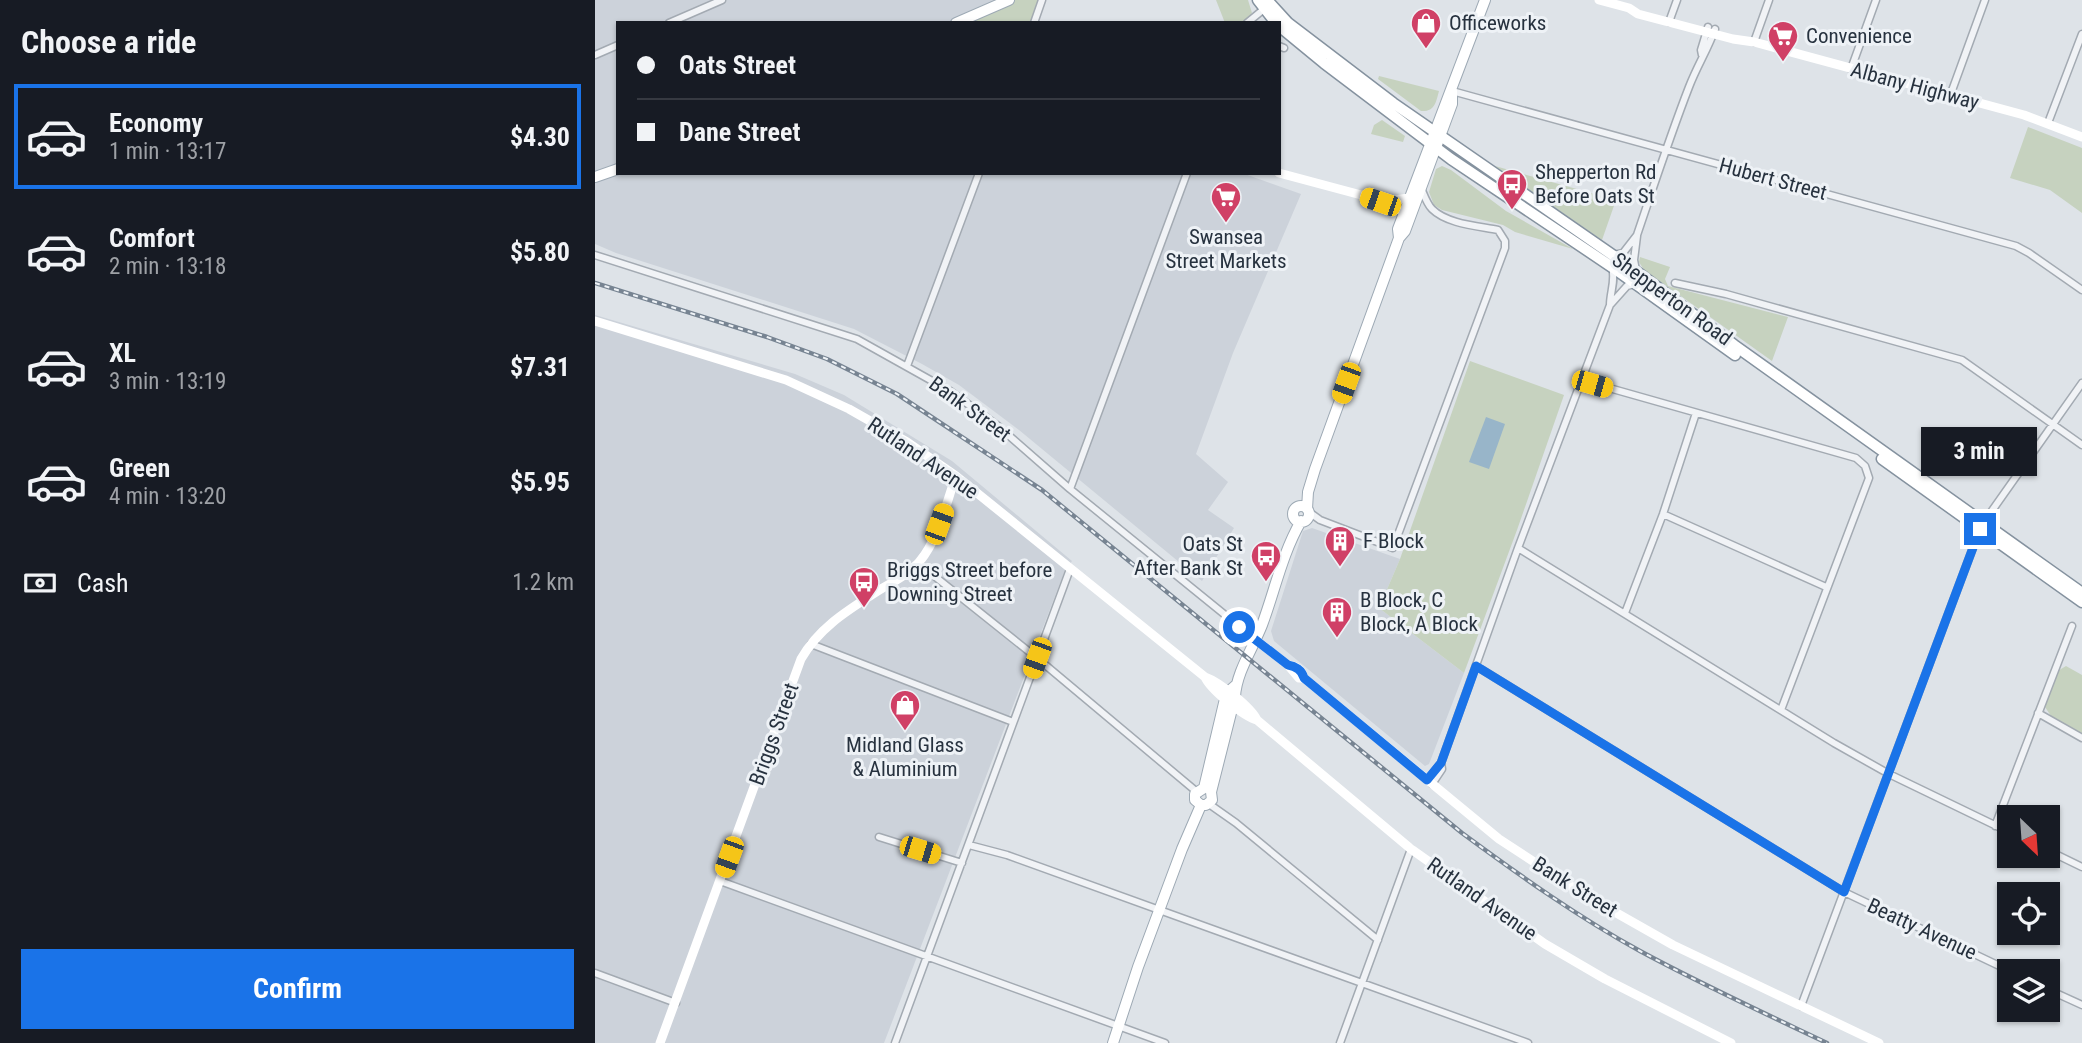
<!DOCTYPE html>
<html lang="en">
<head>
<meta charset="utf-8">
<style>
  body { margin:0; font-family:"Roboto Condensed",sans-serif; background:#20242c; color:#f1f3f6; height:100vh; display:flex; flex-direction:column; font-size:26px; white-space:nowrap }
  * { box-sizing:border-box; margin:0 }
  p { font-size:23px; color:#9ea1a6 }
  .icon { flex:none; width:38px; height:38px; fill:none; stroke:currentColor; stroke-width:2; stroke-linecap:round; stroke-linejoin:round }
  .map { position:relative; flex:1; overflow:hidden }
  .side { display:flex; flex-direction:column; background:#171b24; width:595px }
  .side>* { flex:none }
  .top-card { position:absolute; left:21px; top:21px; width:665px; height:154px; border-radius:0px; box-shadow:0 2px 5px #0004; display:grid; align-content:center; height:154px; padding:0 21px; background:#171b24 }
  .needle { width:46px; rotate:155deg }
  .tools { position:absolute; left:1402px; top:805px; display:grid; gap:14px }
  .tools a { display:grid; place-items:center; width:63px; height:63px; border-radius:0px; background:#171b24; box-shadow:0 2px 5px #0004; font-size:35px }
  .end { position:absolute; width:32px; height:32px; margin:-16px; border:9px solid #1a73e8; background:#fff; box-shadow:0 0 0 4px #fff }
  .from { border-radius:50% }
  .bubble { position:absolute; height:49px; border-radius:0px; background:#171b24; box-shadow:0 2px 5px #0004; font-size:23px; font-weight:700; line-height:49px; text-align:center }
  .car { position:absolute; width:21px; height:42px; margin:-21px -10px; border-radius:9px; box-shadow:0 0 5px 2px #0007; background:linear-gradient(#f5c518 24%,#345 0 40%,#f5c518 0 76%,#345 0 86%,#f5c518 0) }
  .top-card b { display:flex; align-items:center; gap:24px; height:66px; font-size:26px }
  .top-card b+b { border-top:2px solid #363941 }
  .top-card i { width:18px; height:18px; background:#f1f3f6 }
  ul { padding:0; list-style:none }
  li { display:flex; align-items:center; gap:21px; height:105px; margin:0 14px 10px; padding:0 7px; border:4px solid transparent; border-radius:0px }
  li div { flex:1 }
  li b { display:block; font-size:26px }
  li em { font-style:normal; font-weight:700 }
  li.selected { border-color:#1a73e8 }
  li>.icon { width:63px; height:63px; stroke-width:1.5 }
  h2 { padding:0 21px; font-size:32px; line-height:84px }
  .pay { display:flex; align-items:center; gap:18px; height:77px; padding:0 21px; font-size:26px }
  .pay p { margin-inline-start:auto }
  .action { display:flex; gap:14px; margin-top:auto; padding:14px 21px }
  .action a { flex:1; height:80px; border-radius:0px; background:#1a73e8; color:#fff; font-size:28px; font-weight:700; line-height:80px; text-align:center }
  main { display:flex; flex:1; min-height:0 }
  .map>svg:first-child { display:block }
  .built { fill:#ccd2da }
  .green { fill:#c6d2bf }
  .water { fill:#98b5c9 }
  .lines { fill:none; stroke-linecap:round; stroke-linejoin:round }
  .street-casing { stroke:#a3aab2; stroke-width:9 }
  .primary-casing { stroke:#9da9b4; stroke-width:12 }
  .highway-casing { stroke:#85929f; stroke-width:13 }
  .street { stroke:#f1f3f6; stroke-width:6 }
  .secondary { stroke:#fff; stroke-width:9 }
  .primary { stroke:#fff; stroke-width:10 }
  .highway { stroke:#fff; stroke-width:10 }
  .rail-casing { stroke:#778492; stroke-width:4.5 }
  .rail { stroke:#eef2f6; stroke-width:2; stroke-dasharray:5; stroke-linecap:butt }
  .route { stroke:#1a73e8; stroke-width:9 }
  .labels { text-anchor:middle; stroke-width:6; stroke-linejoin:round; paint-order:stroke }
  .poi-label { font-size:21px; fill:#27323f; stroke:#eef2f6; text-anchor:start }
  .street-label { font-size:21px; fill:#27323f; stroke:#eef2f6 }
</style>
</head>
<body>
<main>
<section class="side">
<h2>Choose a ride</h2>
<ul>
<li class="selected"><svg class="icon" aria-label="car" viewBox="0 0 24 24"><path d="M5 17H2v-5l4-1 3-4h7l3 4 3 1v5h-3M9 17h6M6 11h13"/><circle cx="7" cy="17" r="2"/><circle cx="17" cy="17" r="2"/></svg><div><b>Economy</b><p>1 min · 13:17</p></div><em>$4.30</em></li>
<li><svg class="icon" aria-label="car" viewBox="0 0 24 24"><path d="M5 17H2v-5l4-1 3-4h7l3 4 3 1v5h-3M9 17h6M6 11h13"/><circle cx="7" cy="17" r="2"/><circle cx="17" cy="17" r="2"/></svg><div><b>Comfort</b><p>2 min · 13:18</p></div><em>$5.80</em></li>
<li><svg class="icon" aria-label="car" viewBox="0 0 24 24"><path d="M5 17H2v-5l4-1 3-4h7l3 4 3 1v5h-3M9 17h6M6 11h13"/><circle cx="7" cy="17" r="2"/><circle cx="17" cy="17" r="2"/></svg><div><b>XL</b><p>3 min · 13:19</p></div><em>$7.31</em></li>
<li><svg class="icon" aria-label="car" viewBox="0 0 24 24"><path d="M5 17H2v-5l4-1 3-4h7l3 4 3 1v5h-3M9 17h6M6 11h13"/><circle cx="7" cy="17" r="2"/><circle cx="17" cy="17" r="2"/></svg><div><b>Green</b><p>4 min · 13:20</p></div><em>$5.95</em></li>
</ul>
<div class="pay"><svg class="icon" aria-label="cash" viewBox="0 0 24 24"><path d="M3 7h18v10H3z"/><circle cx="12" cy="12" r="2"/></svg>Cash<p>1.2 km</p></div>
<div class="action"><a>Confirm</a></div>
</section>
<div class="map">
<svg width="1487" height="1043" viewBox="0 0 1487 1043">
  <rect width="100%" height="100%" fill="#dee3e8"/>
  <!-- built -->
  <path class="built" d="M 0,0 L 403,0 L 352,23 L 23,23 L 23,173 L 647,173 L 706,194 L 638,353 L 601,454 L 633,482 L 613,510 L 639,528 L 607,581 L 424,430 L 364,385 L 327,364 L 259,329 L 21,253 L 0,244 Z
    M 0,315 L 200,374 L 249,395 L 357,461 L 477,561 L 470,570 L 289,1043 L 0,1043 Z
    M 717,528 L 805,559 L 784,608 L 869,673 L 834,764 L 830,766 L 679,641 L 676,631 L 708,531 Z"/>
  <!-- green -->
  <path class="green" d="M 414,0 L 445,0 L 438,23 L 361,23 Z
    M 621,0 L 653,0 L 657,13 L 649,23 L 630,23 Z
    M 784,76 L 844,91 C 841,102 840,112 826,111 L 783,79 Z
    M 787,120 L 810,136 L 808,142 L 776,134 L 779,125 Z
    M 1433,127 L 1487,148 L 1487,213 L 1455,190 L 1415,178 Z
    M 847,166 L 856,170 L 911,211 L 978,249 L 920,232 L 908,225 L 847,210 L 839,205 L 834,192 L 841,169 Z
    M 900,166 L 1021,200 L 1007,240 Z
    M 1045,257 L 1075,267 L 1070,279 L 1073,286 L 1193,317 L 1177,361 L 1049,270 L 1044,262 Z
    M 875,361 L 969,395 L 922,530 L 869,673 L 784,608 L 805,559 Z
    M 1471,666 L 1487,675 L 1487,734 L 1456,716 L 1450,707 L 1461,672 Z"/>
  <!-- water -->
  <path class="water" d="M 891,417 L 910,424 L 894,469 L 874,462 Z"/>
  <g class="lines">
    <!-- street casing -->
    <g class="street-casing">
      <path id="street" d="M 1074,22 L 1082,0
        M 74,23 L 127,0
        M 439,23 L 447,0
        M 652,23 L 669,9
        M 1159,42 L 1174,0
        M 684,46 L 689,48
        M 0,55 L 23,45
        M 1107,55 L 1106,50 L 1113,27
        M 1256,69 L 1281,0
        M 857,91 L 1421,246 L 1434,253 L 1487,290
        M 1355,96 L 1390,0
        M 1453,123 L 1487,34
        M 0,255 L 262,339 L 355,391 L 403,426 L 475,489 L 661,640
        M 1019,255 L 1028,253 L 1042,235 C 1059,185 1075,136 1094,87 C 1102,66 1113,49 1120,29
        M 1041,270 L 1039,260 L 1042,236
        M 1080,283 L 1131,294 L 1367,360 L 1487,445
        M 1015,305 L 1032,286 L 1040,284
        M 312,366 L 384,173
        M 986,380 L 1261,458 L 1270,466 L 1274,478 L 1186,710
        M 475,489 L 592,173
        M 714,512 L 725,520 L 798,548 L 910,248 L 910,241 L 903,230 C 883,226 852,224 837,209 C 832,204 829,195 826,188
        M 1068,514 L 1231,587
        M 1389,522 L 1487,383
        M 923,548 L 1239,743 L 1294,774 L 1414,832
        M 323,563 L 442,658 L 602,792
        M 1030,613 L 1068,514 L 1101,413
        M 216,644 L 418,722
        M 881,666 L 1249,892 L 1415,971
        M 1443,713 L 1487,738
        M 833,780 L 846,763
        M 837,784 L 847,769 L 846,763 L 923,548 L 1015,305 C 1015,292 1021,280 1017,267
        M 614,804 L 641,823 L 783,940
        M 1400,826 L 1477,626
        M 284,837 L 367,863
        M 374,845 L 412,855 L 933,1043
        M 1452,850 L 1487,867
        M 125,881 L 570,1043
        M 0,973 L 81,1003
        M 1452,989 L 1487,1005
        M 1206,1006 L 1385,529
        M 300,1043 L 475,569
        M 745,1043 L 816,849"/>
    </g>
    <!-- primary casing -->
    <g class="primary-casing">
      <path id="primary" d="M 361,23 L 414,0
        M 0,177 L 23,169
        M 804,238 L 810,231 L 857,104 L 857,91
        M698 514a8 8 0 1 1 16 0a8 8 0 1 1-16 0Z
        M 712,509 L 713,492 L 720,469 L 804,238 L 803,229 L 890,0
        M 609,788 L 629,703 L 633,692 L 641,685
        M 606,805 L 611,805 L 617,800 L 616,792 L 640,697 C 641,673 658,648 667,625 C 680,590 687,554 706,521
        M 606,805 L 600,800 L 600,794 L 609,788
        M 518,1043 L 543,967 L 587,849 L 606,805"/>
    </g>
    <!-- highway casing -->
    <g class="highway-casing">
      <path id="highway" d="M 663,0 L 681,23
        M 672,0 L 693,23 L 798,103 L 1042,272 L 1139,345 L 1487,593
        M 684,26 L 729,63 L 856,159 L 1017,267 L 1140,355
        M 1287,459 L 1487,602"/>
    </g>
    <!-- street -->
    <use href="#street" class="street"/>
    <!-- secondary -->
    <path class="secondary" d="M 1004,0 L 1034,8 L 1043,14 L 1138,39 L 1159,42 L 1429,115 L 1487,137
      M 684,173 C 713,181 741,188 770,196 C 786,201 799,209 815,214
      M 785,202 L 814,198
      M 0,321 L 191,380 L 254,409 L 312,442 L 361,476 L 610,677 C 624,682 656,707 662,720 L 816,849 L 950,944 L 1010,979 L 1136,1043
      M 661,640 L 693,665 L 704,678 L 709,678
      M 693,665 C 701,666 707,670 709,678 L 904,839 L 988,894 L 1078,945 L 1284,1043
      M 610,677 C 615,689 649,717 662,720
      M 65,1043 L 206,659 C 225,626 255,609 286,589 C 300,581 315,573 325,561 C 344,538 351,503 361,476"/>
    <!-- primary -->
    <use href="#primary" class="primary"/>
    <!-- highway -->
    <use href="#highway" class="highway"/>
    <!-- rail casing -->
    <g class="rail-casing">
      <path id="rail" d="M 0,283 L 172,337 L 232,359 L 302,394 L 447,490 L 867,833 C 924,875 983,917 1045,951 C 1106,984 1169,1013 1232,1043"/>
    </g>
    <!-- rail -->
    <use href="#rail" class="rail"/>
  </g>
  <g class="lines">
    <!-- route -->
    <path class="route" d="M 644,627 L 693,665 C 700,666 707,670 709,678 L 832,780 L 846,763 L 881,666 L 1249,892 L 1385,529"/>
  </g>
  <!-- icons -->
  <defs>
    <g id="shop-pin" transform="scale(1.575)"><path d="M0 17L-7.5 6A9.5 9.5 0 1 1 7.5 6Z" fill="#d04066" stroke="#eef2f6"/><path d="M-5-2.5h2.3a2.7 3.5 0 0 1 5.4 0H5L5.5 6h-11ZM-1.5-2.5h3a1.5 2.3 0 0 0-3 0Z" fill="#fff"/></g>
    <g id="supermarket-pin" transform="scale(1.575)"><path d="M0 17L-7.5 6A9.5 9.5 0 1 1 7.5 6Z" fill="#d04066" stroke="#eef2f6"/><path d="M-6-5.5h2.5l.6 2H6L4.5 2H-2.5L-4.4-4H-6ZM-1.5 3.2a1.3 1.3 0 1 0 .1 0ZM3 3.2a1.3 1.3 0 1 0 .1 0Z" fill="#fff"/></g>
    <g id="bus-pin" transform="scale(1.575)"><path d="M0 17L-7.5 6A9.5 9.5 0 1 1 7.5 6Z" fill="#d04066" stroke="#eef2f6"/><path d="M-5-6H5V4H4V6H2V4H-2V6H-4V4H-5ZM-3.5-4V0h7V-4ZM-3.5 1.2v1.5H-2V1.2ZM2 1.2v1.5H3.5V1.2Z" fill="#fff"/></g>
    <g id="building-pin" transform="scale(1.575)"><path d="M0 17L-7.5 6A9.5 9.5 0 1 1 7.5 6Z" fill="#d04066" stroke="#eef2f6"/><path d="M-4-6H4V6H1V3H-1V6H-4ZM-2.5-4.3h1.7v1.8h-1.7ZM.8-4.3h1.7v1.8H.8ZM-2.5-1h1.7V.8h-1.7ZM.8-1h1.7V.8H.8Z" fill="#fff"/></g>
  </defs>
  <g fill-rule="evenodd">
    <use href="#shop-pin" x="831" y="23"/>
    <use href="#supermarket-pin" x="1188" y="36"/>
    <use href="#bus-pin" x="917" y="184"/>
    <use href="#supermarket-pin" x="631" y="197"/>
    <use href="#building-pin" x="745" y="541"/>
    <use href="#bus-pin" x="671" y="556"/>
    <use href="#bus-pin" x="269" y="582"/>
    <use href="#building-pin" x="742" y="612"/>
    <use href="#shop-pin" x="310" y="705"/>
  </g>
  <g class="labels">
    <!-- poi labels -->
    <g class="poi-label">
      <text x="854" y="30">Officeworks</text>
      <text x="1211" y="43">Convenience</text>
      <text x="940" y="179">Shepperton Rd<tspan x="940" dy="24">Before Oats St</tspan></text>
      <text x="631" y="244" text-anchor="middle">Swansea<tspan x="631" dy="24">Street Markets</tspan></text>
      <text x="768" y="548">F Block</text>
      <text x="648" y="551" text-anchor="end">Oats St<tspan x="648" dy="24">After Bank St</tspan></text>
      <text x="292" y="577">Briggs Street before<tspan x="292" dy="24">Downing Street</tspan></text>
      <text x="765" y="607">B Block, C<tspan x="765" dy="24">Block, A Block</tspan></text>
      <text x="310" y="752" text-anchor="middle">Midland Glass<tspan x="310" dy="24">&amp; Aluminium</tspan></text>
    </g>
    <!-- street labels -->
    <g class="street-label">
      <text transform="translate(1320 86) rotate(15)" y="7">Albany Highway</text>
      <text transform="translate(1178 179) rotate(15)" y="7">Hubert Street</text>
      <text transform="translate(1077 299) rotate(36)" y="7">Shepperton Road</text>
      <text transform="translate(375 409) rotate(36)" y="7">Bank Street</text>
      <text transform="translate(328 458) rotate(34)" y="7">Rutland Avenue</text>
      <text transform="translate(179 734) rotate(-70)" y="7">Briggs Street</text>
      <text transform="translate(980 887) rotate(32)" y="7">Bank Street</text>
      <text transform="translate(887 899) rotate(35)" y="7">Rutland Avenue</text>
      <text transform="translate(1327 929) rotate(25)" y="7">Beatty Avenue</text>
    </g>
  </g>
</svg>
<div class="tools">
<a><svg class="needle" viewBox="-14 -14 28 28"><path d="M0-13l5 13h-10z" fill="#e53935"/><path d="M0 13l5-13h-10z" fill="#9ea1a6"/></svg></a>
<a><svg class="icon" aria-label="locate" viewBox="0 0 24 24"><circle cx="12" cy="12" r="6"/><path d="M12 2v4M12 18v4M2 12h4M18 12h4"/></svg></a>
<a><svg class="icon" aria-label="layers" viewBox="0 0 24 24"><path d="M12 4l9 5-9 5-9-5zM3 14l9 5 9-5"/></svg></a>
</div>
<i class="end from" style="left:644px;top:627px"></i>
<i class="end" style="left:1385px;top:529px"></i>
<div class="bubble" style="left:1326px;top:427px;width:116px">3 min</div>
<i class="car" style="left:785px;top:202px;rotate:289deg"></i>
<i class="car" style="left:751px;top:383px;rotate:200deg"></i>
<i class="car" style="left:997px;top:384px;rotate:106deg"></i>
<i class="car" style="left:344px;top:524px;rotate:20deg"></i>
<i class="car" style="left:442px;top:658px;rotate:200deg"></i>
<i class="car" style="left:325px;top:850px;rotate:107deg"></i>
<i class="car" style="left:134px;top:857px;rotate:200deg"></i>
<div class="top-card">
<b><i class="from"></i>Oats Street</b>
<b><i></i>Dane Street</b>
</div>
</div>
</main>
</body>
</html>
